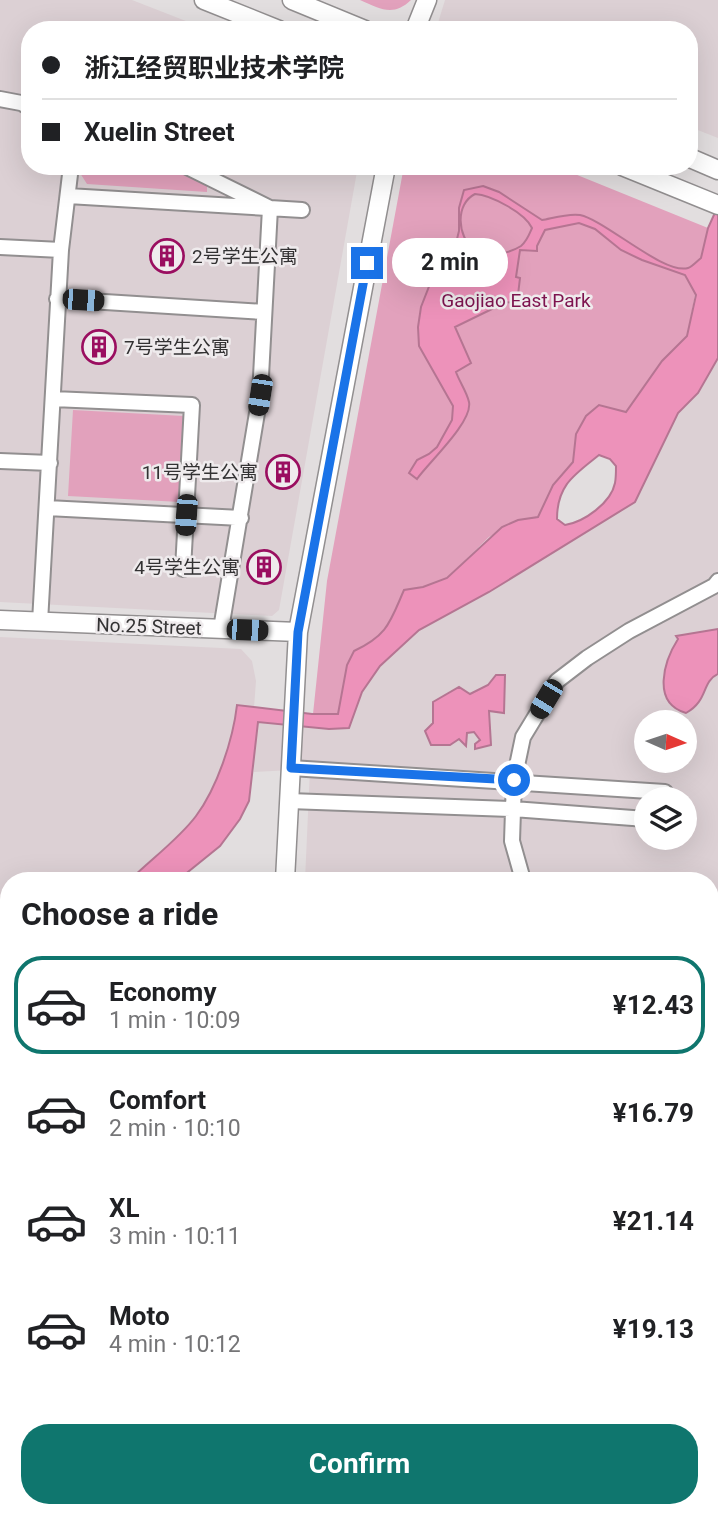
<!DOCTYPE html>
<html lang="en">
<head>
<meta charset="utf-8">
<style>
  body { margin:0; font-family:Roboto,"Noto Sans SC",sans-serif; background:#f2f2f2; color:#202124; height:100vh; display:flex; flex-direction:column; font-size:26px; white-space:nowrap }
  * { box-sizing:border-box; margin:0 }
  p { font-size:23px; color:#757577 }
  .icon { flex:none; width:38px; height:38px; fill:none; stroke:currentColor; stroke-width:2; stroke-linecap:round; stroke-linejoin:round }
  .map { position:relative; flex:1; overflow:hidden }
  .details { position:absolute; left:0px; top:872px; width:719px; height:646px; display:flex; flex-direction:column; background:#fff; border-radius:28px 28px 0 0; box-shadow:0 7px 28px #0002 }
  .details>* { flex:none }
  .top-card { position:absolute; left:21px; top:21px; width:677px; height:154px; border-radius:28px; box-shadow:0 7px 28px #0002; display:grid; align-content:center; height:154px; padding:0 21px; background:#fff }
  .needle { width:46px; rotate:93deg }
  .controls { position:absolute; left:634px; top:710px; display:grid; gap:14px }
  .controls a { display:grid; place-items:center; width:63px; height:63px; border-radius:50%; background:#fff; box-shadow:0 7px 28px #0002; font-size:35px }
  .end { position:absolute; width:32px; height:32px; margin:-16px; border:9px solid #1a73e8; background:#fff; box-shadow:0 0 0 4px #fff }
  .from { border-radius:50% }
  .bubble { position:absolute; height:49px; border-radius:24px; background:#fff; box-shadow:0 7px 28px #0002; font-size:23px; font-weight:700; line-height:49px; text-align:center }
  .car { position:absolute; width:21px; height:42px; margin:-21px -10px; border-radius:9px; box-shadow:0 0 5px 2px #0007; background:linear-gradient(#222 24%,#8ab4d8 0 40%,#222 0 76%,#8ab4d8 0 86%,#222 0) }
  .top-card b { display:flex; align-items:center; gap:24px; height:66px; font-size:26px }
  .top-card b+b { border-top:2px solid #e0e0e0 }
  .top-card i { width:18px; height:18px; background:#202124 }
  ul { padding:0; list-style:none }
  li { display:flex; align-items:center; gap:21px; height:98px; margin:0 14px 10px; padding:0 7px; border:4px solid transparent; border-radius:28px }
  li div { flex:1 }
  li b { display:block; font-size:26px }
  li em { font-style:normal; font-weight:700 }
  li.on { border-color:#0f766e }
  li>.icon { width:63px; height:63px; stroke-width:1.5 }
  h2 { padding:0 21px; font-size:32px; line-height:84px }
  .cta { display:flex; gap:14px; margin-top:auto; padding:14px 21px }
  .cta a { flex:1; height:80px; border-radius:28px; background:#0f766e; color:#fff; font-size:28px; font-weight:700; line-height:80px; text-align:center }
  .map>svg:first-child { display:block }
  .built { fill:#dcd0d4; fill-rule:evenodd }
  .green { fill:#e2a1bc }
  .water { fill:#ed92ba; stroke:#b57592; stroke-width:2; fill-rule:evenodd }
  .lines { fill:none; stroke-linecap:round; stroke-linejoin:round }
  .minor-casing { stroke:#928f90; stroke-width:18 }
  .major-casing { stroke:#928f90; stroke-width:21 }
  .minor { stroke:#fff; stroke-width:14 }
  .major { stroke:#fff; stroke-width:18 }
  .route { stroke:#1a73e8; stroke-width:9 }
  .labels { text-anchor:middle; stroke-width:5; stroke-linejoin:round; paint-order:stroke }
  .poi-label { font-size:19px; fill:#333233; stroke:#efebed; text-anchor:start }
  .park-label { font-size:19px; fill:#7d134f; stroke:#efebed }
  .street-label { font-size:19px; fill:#333233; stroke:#efebed }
</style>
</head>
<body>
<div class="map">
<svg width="718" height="1516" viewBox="0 0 718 1516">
  <rect width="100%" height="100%" fill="#e2dedf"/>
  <!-- built -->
  <path class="built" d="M 0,0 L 132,0 L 209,30 L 30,30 L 30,166 L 358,166 L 279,610 L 272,616 L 0,602 Z
    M 445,0 L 718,0 L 718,138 L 690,127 L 690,30 L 440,30 L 437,26 Z
    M 718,358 L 718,1200 L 710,1199 L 710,880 L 305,880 L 310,769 L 254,772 L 254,747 L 258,722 L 329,729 L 349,728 L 362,692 L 380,665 L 419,630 L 489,592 L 635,502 L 678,413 L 698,393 ZM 646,723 L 684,723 L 684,761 L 646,761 ZM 646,800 L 684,800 L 684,838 L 646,838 Z
    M 0,637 L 241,649 L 252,661 L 256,681 L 249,774 L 145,880 L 9,880 L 9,1385 L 0,1385 Z
    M 0,1429 L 9,1429 L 9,1508 L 24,1509 L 24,1516 L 0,1516 Z
    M 48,1508 L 233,1508 L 233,1516 L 47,1516 Z"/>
  <!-- green -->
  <path class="green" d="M 360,0 L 411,0 C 393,17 381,9 360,0 Z
    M 80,166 L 165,166 L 207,182 L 207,192 L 87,184 L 80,173 Z
    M 404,166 L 555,166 L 708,228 L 687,336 L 662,361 L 626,412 L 599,405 L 576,434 L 573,462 L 553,485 L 538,518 L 518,520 L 489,537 L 447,578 L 423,587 L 404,590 C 390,622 388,635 354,651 L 347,665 L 338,714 L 313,714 L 327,581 Z
    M 73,410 L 184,416 L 180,502 L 68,496 Z
    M 0,960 L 9,972 L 9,1030 L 4,1028 L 6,1011 L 0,1004 Z
    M 9,1114 L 9,1375 L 0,1374 L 0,1154 L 2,1138 L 1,1125 Z"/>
  <!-- water -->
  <path class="water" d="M 483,186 L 499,192 L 542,220 C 553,218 569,213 580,215 C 605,220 664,275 688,268 C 692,267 697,261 701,258 L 708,228 L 718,206 L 718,358 L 698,393 L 678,413 L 635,502 L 489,592 L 419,630 L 380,666 L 362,692 L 349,728 L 329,729 L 258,722 L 249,801 L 240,819 L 220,846 L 178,880 L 130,880 C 150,860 179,839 196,816 C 217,788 233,740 237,705 L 312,714 L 338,714 L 347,665 L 354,651 C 388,635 390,622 404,590 L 423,587 L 447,578 L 502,527 L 518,520 L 538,517 L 553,485 L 573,462 L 576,434 L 586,416 L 599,405 L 626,412 L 662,361 L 687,336 L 696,295 L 685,275 L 642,260 L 621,250 L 595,229 L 579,223 L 545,230 L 537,246 L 537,251 L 520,250 L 516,277 L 520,278 L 517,303 L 494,301 L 494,308 L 455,327 L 471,363 L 456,372 C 459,381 467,392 469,402 C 473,422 428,463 417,479 L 409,473 L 417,460 L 429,454 L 437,447 L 452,420 L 453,406 L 419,346 L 418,327 L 421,307 L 430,284 L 457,239 L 459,231 L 459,208 L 464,190 ZM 475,194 C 491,195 525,213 532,228 C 529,235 527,241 521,246 C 510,253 484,260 474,250 C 457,236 455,204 475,194 ZM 599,455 L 610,459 L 616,466 C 616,471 616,478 615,483 C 611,503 584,522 565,525 L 557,519 C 557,485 574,475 599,455 Z
    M 718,629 L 718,674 C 701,682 709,700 686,713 C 651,703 664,661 678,639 L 676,636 Z
    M 496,675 L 505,675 L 504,713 L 489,711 L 491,745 L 475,749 L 475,744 L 480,740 L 474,732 L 467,733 L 466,746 L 459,739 L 450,745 L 431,745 L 425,731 L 433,723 L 433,702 L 459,687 L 470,694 L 488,685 Z
    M 0,908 L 9,914 L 9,967 L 0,957 Z"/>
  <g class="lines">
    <!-- minor casing -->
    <g class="minor-casing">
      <path id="minor" d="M 0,99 L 21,103 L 30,108
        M 185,166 L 270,208 L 260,395 L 221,629
        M 68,196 L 302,210
        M 0,247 L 61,250
        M 57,299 L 264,312
        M 53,399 L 192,405 L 183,569
        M 0,461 L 50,463
        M 47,508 L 241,518
        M 40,622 L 61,250 L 71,166
        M 291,768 L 665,792
        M 289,801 L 513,809 L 646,819
        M 523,880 L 512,841 L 514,780 L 523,737 L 557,681 L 587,658 L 629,631 L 714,586 L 718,581
        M 710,976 L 718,976
        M 710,1215 L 718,1215
        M 710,1330 L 718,1332
        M 0,1412 L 9,1413"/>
    </g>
    <!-- major casing -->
    <g class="major-casing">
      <path id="major" d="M 204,0 L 279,30
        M 292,0 L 365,30
        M 415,30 L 427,0
        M 690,158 L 718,170
        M 622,166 L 718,205
        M 0,620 L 298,632
        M 285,880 L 298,632 L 386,166
        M 252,1516 L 253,1508"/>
    </g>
    <!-- minor -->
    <use href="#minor" class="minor"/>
    <!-- major -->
    <use href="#major" class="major"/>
  </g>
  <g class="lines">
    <!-- route -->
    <path class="route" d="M 367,263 L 298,632 L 291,768 L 514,780"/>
  </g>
  <!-- icons -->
  <defs>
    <g id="building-ring" transform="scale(1.75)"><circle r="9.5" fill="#efebed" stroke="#9a0e60" stroke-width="1.5"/><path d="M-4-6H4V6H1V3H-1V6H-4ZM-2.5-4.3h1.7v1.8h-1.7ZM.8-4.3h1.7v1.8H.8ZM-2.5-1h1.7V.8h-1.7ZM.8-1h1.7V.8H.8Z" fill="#9a0e60"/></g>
  </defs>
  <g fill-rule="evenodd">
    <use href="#building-ring" x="167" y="256"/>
    <use href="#building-ring" x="99" y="347"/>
    <use href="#building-ring" x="283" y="472"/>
    <use href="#building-ring" x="264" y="567"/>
  </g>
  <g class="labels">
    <!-- poi labels -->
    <g class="poi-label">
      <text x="192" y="263">2号学生公寓</text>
      <text x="124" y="354">7号学生公寓</text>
      <text x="258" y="479" text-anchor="end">11号学生公寓</text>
      <text x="240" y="574" text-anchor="end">4号学生公寓</text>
    </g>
    <!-- park labels -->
    <g class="park-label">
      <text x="516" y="307">Gaojiao East Park</text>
    </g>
    <!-- street labels -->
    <g class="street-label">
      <text transform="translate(149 626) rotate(2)" y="7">No.25 Street</text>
    </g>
  </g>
</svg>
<div class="controls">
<a><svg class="needle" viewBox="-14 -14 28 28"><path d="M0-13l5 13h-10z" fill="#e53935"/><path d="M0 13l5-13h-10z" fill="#757577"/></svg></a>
<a><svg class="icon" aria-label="layers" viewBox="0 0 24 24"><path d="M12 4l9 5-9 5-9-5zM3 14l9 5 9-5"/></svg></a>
</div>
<i class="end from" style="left:514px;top:780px"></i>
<i class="end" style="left:367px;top:263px"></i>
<div class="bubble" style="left:392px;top:238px;width:116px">2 min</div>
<i class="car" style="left:83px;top:300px;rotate:94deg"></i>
<i class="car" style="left:260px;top:395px;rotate:189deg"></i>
<i class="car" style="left:186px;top:515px;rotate:184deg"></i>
<i class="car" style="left:247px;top:630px;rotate:92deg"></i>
<i class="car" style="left:546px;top:699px;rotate:211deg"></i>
<div class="top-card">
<b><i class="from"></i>浙江经贸职业技术学院</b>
<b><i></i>Xuelin Street</b>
</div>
<section class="details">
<h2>Choose a ride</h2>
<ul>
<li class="on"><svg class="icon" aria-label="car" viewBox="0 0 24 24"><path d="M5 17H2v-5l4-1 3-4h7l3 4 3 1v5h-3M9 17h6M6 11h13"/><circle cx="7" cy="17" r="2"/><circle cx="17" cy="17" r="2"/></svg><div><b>Economy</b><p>1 min · 10:09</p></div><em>¥12.43</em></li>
<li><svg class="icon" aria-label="car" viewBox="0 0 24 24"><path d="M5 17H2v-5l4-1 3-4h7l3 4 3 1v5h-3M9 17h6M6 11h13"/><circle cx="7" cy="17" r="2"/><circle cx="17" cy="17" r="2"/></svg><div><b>Comfort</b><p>2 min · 10:10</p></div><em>¥16.79</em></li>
<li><svg class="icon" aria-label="car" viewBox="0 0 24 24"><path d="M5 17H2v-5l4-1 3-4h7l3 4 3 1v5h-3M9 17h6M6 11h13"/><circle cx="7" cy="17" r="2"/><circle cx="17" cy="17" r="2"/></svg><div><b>XL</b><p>3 min · 10:11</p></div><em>¥21.14</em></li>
<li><svg class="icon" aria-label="car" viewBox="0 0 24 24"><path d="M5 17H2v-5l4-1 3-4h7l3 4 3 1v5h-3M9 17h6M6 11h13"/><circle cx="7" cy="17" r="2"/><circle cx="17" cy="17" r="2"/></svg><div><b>Moto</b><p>4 min · 10:12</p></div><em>¥19.13</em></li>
</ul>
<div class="cta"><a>Confirm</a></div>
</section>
</div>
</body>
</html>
